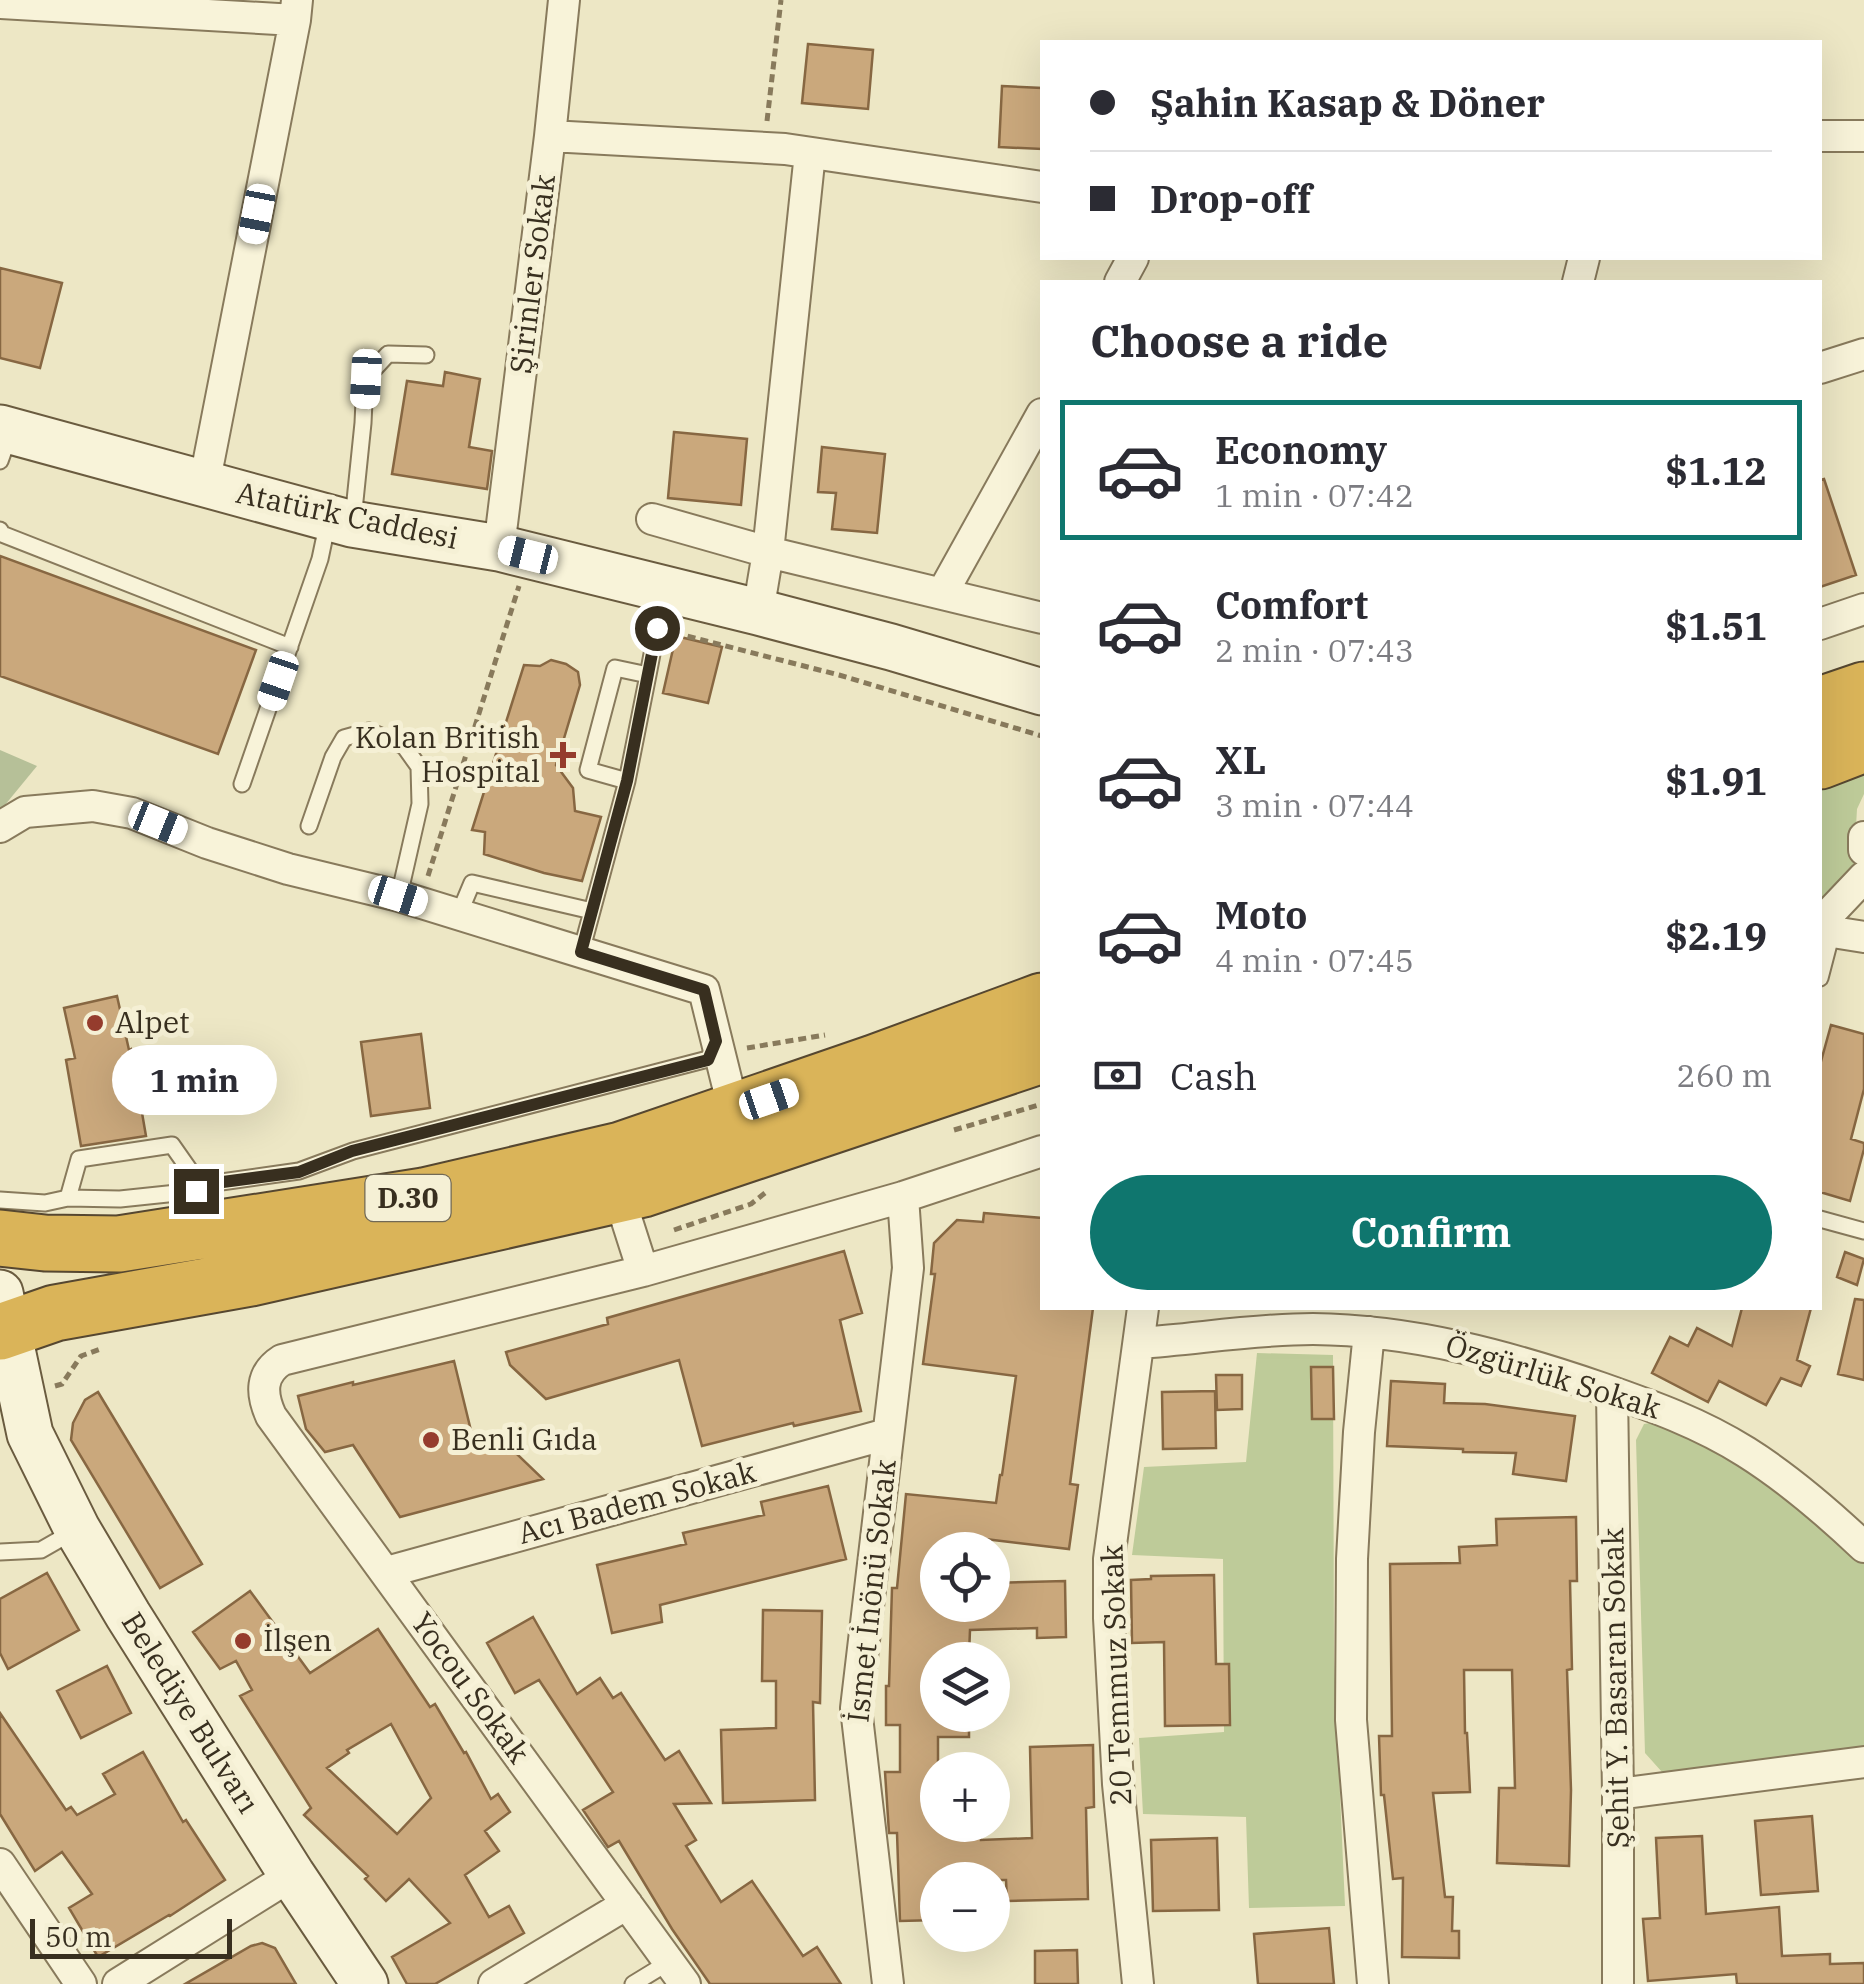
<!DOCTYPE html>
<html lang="en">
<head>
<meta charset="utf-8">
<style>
  body { margin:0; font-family:"IBM Plex Serif",serif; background:#f2f2f3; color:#2b2b33; height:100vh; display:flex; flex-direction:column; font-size:38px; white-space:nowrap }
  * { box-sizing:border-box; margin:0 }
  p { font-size:32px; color:#7c7c81 }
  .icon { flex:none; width:55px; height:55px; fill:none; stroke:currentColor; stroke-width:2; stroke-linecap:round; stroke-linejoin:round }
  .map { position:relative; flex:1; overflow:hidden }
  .panel { position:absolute; left:1040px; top:280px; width:782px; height:1030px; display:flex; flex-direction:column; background:#fff; border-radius:0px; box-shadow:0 10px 40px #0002 }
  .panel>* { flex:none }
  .top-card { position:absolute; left:1040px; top:40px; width:782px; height:220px; border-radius:0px; box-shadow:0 10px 40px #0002; display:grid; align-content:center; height:220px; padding:0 50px; background:#fff }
  .controls { position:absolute; left:920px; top:1532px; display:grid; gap:20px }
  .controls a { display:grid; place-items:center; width:90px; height:90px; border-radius:50%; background:#fff; box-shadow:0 10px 40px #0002; font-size:50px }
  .scale { position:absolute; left:30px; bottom:25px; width:202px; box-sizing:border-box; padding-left:10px; border:5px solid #382f1f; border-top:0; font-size:28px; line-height:35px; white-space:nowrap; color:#382f1f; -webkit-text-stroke:8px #f5f0d5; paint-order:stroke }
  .end { position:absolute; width:45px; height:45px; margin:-22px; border:12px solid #382f1f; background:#fff; box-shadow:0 0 0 5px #fff }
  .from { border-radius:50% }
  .bubble { position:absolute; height:70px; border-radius:35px; background:#fff; box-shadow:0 10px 40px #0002; font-size:32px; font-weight:800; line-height:70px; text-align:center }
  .car { position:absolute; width:30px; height:60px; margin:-30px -15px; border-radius:12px; box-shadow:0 0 8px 2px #0007; background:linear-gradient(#fff 24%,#345 0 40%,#fff 0 76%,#345 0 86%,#fff 0) }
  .top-card b { display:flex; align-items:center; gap:35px; height:95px; font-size:38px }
  .top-card b+b { border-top:2px solid #e1e1e2 }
  .top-card i { width:25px; height:25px; background:#2b2b33 }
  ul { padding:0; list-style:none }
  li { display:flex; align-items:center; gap:30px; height:140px; margin:0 20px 15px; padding:0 30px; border:5px solid transparent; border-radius:0px }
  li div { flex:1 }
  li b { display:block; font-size:38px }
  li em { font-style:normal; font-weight:800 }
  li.on { border-color:#0f766e }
  li>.icon { width:90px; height:90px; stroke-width:1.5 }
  h2 { padding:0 50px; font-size:45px; line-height:120px }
  .pay { display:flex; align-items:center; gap:25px; height:110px; padding:0 50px; font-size:38px }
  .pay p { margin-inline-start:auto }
  .action { display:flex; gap:20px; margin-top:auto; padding:20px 50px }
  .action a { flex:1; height:115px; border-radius:60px; background:#0f766e; color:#fff; font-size:40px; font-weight:800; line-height:115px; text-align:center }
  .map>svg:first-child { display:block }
  .green { fill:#becb99 }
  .cemetery { fill:#b6c098 }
  .building { fill:#caa87c; stroke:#876742; stroke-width:2.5; fill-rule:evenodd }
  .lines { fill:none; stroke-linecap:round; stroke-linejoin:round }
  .lane-casing { stroke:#887a5c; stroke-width:19 }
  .street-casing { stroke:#887a5c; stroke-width:34 }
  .secondary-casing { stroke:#6a5b3f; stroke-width:49 }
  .highway-casing { stroke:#564730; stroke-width:59 }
  .path { stroke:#887a5c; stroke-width:5; stroke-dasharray:8 5; stroke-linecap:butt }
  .lane { stroke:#f8f3d9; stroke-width:15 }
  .street { stroke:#f8f3d9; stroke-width:30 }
  .secondary { stroke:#f8f3d9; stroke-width:45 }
  .highway { stroke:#dab459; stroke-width:55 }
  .route { stroke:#382f1f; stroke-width:12 }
  .poi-dot { fill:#953c2d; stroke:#f5f0d5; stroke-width:4 }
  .labels { text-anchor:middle; stroke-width:10; stroke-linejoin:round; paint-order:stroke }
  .shield { fill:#f5f0d5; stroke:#716956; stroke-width:2.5 }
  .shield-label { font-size:28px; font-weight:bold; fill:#382f1f }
  .street-label { font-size:30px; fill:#382f1f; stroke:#f5f0d5 }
  .poi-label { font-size:30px; fill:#382f1f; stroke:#f5f0d5; text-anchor:start }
</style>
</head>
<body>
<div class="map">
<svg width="1864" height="1984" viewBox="0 0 1864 1984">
  <rect width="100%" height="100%" fill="#ede7c5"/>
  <!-- green -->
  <path class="green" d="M 1864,767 L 1864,794 L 1857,809 L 1853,880 L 1820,906 L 1820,784 Z
    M 1257,1353 L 1333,1355 L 1334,1660 L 1345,1906 L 1249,1908 L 1246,1817 L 1143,1814 L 1139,1738 L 1224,1732 L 1223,1559 L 1132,1555 L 1144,1467 L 1246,1462 Z
    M 1669,1420 L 1770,1482 L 1864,1561 L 1864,1748 L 1662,1772 L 1645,1753 L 1636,1440 L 1644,1424 Z"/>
  <!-- cemetery -->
  <path class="cemetery" d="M 0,750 L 37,766 L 0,811 Z"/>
  <!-- building -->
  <path class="building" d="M 808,44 L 873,50 L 868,109 L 802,103 Z
    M 1002,86 L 1042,88 L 1042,149 L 999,147 Z
    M 0,268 L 62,283 L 40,368 L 0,358 Z
    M 445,372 L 480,379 L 469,447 L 492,451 L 487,489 L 392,474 L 407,381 L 443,386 Z
    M 674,432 L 747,439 L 741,505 L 668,498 Z
    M 822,447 L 885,454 L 877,533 L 832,529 L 836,493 L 818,492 Z
    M 1824,479 L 1856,575 L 1820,587 L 1820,480 Z
    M 0,556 L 256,650 L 218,754 L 0,676 Z
    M 676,636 L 722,647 L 708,703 L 663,693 Z
    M 551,660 L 566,664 L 578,672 L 580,685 L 556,765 L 573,788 L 575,811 L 601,817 L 582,881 L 544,873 L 484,854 L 485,832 L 472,830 L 524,665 L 540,666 Z
    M 117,996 L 129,1050 L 131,1049 L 146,1136 L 81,1146 L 66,1060 L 75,1058 L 64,1008 Z
    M 1831,1025 L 1864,1034 L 1864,1089 L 1851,1139 L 1864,1143 L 1864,1149 L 1850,1201 L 1820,1192 L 1820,1065 Z
    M 421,1034 L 430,1108 L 371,1116 L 361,1042 Z
    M 984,1213 L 1042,1218 L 1042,1308 L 1093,1308 L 1070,1484 L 1078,1485 L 1069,1549 L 968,1537 L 966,1550 L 938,1550 L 938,1605 L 992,1605 L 992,1583 L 1065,1581 L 1066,1637 L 1037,1638 L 1037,1628 L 970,1630 L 969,1655 L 938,1654 L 938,1715 L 969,1715 L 969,1737 L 938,1737 L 938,1825 L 980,1825 L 981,1840 L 1032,1838 L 1030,1747 L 1093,1745 L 1094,1807 L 1086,1808 L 1088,1899 L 1007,1901 L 1006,1880 L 938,1880 L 938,1920 L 900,1921 L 897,1833 L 889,1833 L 885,1772 L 900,1772 L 900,1725 L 886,1725 L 886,1686 L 889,1686 L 892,1588 L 897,1588 L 906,1494 L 996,1503 L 1000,1475 L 1002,1475 L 1016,1376 L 923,1364 L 935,1274 L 931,1274 L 934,1243 L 957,1220 L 983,1222 Z
    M 844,1251 L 862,1313 L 840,1320 L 861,1411 L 794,1426 L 793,1423 L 702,1446 L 679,1360 L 546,1399 L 510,1365 L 506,1352 L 608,1324 L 607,1318 Z
    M 1845,1252 L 1864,1259 L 1857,1285 L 1837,1277 Z
    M 1855,1299 L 1864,1300 L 1864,1380 L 1838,1374 Z
    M 1742,1308 L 1811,1308 L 1797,1360 L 1810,1366 L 1801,1386 L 1781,1378 L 1766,1405 L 1719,1381 L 1708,1402 L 1652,1373 L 1670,1337 L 1688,1346 L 1697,1328 L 1732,1346 Z
    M 454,1361 L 474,1443 L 498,1436 L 543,1479 L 400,1517 L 353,1445 L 325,1452 L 306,1429 L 298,1396 L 353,1382 L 353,1385 Z
    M 1311,1367 L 1333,1367 L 1334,1419 L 1312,1419 Z
    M 1216,1375 L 1242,1375 L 1242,1409 L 1217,1410 Z
    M 1391,1381 L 1445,1384 L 1444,1403 L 1485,1404 L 1575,1416 L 1566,1481 L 1513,1474 L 1516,1453 L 1463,1452 L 1463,1449 L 1387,1446 Z
    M 1215,1391 L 1216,1448 L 1163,1449 L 1162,1392 Z
    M 98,1392 L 202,1564 L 160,1588 L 71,1440 L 73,1423 L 85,1400 Z
    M 828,1486 L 846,1559 L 660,1605 L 662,1622 L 612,1633 L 597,1565 L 686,1544 L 683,1533 L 764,1515 L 761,1502 Z
    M 1576,1517 L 1577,1581 L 1570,1581 L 1572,1669 L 1567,1670 L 1571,1790 L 1569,1866 L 1497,1863 L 1499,1788 L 1515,1788 L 1512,1670 L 1464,1670 L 1465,1733 L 1467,1733 L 1470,1792 L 1433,1793 L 1445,1897 L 1453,1897 L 1452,1931 L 1459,1931 L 1459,1958 L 1402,1957 L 1403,1878 L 1393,1879 L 1384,1795 L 1381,1795 L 1379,1736 L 1392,1736 L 1390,1564 L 1460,1563 L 1459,1547 L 1497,1545 L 1496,1519 Z
    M 47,1573 L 79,1630 L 8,1669 L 0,1653 L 0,1599 Z
    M 1214,1575 L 1216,1664 L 1229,1664 L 1230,1725 L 1165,1726 L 1164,1642 L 1132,1643 L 1131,1580 L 1151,1579 L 1151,1576 Z
    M 250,1591 L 310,1673 L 378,1629 L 430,1707 L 435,1704 L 464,1753 L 466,1752 L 491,1799 L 498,1794 L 510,1812 L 485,1831 L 499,1851 L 465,1875 L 489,1917 L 509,1906 L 524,1933 L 435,1984 L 407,1984 L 392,1957 L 450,1923 L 409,1879 L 386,1901 L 365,1879 L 368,1876 L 304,1815 L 311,1808 L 240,1696 L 252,1690 L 236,1661 L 220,1669 L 193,1632 ZM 391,1724 L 431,1798 L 397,1834 L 327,1768 L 349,1753 L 347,1750 Z
    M 763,1610 L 822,1611 L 820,1703 L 813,1702 L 815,1800 L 723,1803 L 721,1730 L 776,1728 L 776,1681 L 762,1681 Z
    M 533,1617 L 577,1694 L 600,1678 L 613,1698 L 621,1693 L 665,1760 L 679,1751 L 711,1803 L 674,1804 L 696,1840 L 686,1846 L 721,1902 L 752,1881 L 803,1956 L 817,1947 L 841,1984 L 710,1984 L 672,1929 L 619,1841 L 608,1847 L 583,1810 L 613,1792 L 539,1680 L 515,1693 L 487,1643 Z
    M 107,1666 L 131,1713 L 81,1738 L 57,1691 Z
    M 0,1713 L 66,1810 L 71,1807 L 77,1815 L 115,1794 L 103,1774 L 143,1752 L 183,1822 L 186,1820 L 225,1880 L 170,1916 L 169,1915 L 98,1957 L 69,1908 L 92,1894 L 62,1852 L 35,1871 L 0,1814 Z
    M 1812,1816 L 1818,1891 L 1761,1895 L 1755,1821 Z
    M 1702,1836 L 1706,1914 L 1779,1907 L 1782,1956 L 1830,1954 L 1830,1964 L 1864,1963 L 1864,1984 L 1737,1984 L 1736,1974 L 1648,1981 L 1643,1919 L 1660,1918 L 1656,1838 Z
    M 1217,1838 L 1219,1910 L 1153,1911 L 1151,1840 Z
    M 1329,1928 L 1334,1984 L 1258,1984 L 1254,1934 Z
    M 262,1943 L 275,1948 L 296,1984 L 185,1984 L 251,1946 Z
    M 1077,1950 L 1078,1984 L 1035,1984 L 1035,1951 Z"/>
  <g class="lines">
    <!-- lane casing -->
    <g class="lane-casing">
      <path id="lane" d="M 0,461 L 9,436
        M 353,520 L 363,423 L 365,379 L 388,354 L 426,355
        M 0,530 L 2,534 L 290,647
        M 627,781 L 648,675
        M 242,784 L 320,559 L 328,521
        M 309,826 L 333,757 L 344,738 L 369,731 L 404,746 L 419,767 L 420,804 L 399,896
        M 459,914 L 472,883 L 592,911
        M 581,952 L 627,781 L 588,770 L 615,668 L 648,675 L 657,628 L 659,591
        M 1820,978 L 1832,932
        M 68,1198 L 79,1159 L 172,1145 L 200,1185
        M 0,1200 L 45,1203 L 68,1198 L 120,1199 L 196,1191 L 200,1185 L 299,1171 L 353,1151 L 708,1059 L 715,1045
        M 1820,1219 L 1864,1231
        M 0,1552 L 41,1550 L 76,1530
        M 633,1984 L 669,1962"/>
    </g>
    <!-- street casing -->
    <g class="street-casing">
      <path id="street" d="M 0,3 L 295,20
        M 550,136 L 785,149 L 1042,187
        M 1820,136 L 1864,136
        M 1120,282 L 1133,258
        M 1578,282 L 1584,258
        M 1820,368 L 1864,354
        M 204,485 L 295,20 L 297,0
        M 652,519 L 768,552 L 1042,618
        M 499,548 L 550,136 L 564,0
        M 943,592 L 1042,414
        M 758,612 L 768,552 L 810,153
        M 1820,624 L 1864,609
        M 0,827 L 25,812 L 93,806 L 132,813 L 207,843 L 288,869 L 399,896 L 704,990 L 734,1111
        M 1864,837 L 1864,850
        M 1820,918 L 1828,915 L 1864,877
        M 1820,930 L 1864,937
        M 619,1196 L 643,1271
        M 1369,1332 L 1359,1432 L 1352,1559 L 1351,1720 L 1373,1984
        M 1139,1343 C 1197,1339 1255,1329 1313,1329 C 1412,1330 1508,1356 1601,1388 C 1652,1406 1700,1423 1746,1452 C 1789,1479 1827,1512 1864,1547
        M 1612,1392 L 1618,1794 L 1618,1984
        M 387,1572 L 887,1434
        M 1618,1794 L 1864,1762
        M 0,1864 L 81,1984
        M 118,1984 L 292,1875
        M 494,1984 L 627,1904
        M 685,1984 L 271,1416 C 261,1394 260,1374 282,1360 L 643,1271 L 903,1197 L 1042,1151
        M 888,1984 L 856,1708 L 908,1268 L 903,1197
        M 1138,1984 L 1118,1784 L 1109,1618 L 1109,1559 L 1143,1308"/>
    </g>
    <!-- secondary casing -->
    <g class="secondary-casing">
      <path id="secondary" d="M 0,428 L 352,524 L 499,548 L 758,612 L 891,647 L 1042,692
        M 0,1293 L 30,1434 L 77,1529 L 128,1615 L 292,1875 L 365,1984"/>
    </g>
    <!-- highway casing -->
    <g class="highway-casing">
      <path id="highway" d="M 1820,705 L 1864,690
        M 1820,761 L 1864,744
        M 0,1238 L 45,1243 L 119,1244 L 424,1196 L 621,1150 L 874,1063 L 1042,1001
        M 0,1332 L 55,1313 L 251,1278 L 643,1189 L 1042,1055"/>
    </g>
    <!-- path -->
    <path class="path" d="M 767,121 L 781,0
      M 675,633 L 839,675 L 1042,736
      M 428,876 L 519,586
      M 747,1048 L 825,1035
      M 954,1130 L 1042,1104
      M 674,1230 L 751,1204 L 765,1193
      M 55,1386 L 62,1384 L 81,1356 L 103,1348"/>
    <!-- lane -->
    <use href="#lane" class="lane"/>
    <!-- street -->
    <use href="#street" class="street"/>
    <!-- secondary -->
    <use href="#secondary" class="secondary"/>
    <!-- highway -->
    <use href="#highway" class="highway"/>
  </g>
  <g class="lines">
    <!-- route -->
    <path class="route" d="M 196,1191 L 200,1185 L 299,1172 L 352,1151 L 708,1060 L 716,1041 L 704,990 L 581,952 L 627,781 L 657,628"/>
  </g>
  <!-- markers -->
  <g class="poi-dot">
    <path d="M558 740h10v10h10v10h-10v10h-10v-10h-10v-10h10z"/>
    <circle cx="95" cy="1023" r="10"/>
    <circle cx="431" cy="1440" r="10"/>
    <circle cx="243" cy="1641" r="10"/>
  </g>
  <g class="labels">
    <!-- shield labels -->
    <rect class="shield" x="365.5" y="1175" width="85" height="46" rx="8"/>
    <g class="shield-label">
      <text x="408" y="1208">D.30</text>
    </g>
    <!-- street labels -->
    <g class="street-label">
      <text transform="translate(533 274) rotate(-83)" y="10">Şirinler Sokak</text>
      <text transform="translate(347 516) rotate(12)" y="10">Atatürk Caddesi</text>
      <text transform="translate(1553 1377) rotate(17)" y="10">Özgürlük Sokak</text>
      <text transform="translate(637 1503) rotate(-15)" y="10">Acı Badem Sokak</text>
      <text transform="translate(872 1591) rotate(-84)" y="10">İsmet İnönü Sokak</text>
      <text transform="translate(1117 1675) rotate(-92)" y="10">20 Temmuz Sokak</text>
      <text transform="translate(470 1688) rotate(54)" y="10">Yocou Sokak</text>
      <text transform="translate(1616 1688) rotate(-91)" y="10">Şehit Y. Basaran Sokak</text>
      <text transform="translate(190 1713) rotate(58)" y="10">Belediye Bulvarı</text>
    </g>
    <!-- poi labels -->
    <g class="poi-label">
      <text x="540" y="748" text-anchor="end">Kolan British<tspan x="540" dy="34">Hospital</tspan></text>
      <text x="115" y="1033">Alpet</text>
      <text x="451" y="1450">Benli Gıda</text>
      <text x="263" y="1651">İlşen</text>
    </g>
  </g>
</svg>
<div class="controls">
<a><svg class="icon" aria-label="locate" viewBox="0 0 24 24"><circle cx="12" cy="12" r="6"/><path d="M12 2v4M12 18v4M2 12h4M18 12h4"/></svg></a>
<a><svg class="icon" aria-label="layers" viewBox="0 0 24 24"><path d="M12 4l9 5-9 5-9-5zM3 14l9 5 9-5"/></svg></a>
<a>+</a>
<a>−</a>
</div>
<div class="scale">50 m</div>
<i class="end from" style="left:657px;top:628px"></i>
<i class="end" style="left:196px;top:1191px"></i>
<div class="bubble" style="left:112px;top:1045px;width:165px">1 min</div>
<i class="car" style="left:257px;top:214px;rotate:191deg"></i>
<i class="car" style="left:366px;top:379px;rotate:183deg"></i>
<i class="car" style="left:528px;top:555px;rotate:284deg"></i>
<i class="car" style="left:278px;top:681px;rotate:199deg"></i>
<i class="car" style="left:158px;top:823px;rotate:112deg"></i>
<i class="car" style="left:398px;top:896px;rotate:108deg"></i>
<i class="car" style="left:769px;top:1099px;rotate:71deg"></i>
<div class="top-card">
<b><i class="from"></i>Şahin Kasap &amp; Döner</b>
<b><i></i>Drop-off</b>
</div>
<section class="panel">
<h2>Choose a ride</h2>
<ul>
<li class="on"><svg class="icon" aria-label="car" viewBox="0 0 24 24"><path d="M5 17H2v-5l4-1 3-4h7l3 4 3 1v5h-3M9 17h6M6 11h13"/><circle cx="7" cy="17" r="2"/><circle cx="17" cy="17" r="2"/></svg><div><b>Economy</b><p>1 min · 07:42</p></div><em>$1.12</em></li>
<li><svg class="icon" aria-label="car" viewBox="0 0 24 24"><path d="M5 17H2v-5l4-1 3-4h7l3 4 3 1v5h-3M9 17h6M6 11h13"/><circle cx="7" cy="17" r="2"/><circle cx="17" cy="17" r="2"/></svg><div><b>Comfort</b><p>2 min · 07:43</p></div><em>$1.51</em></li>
<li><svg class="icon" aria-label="car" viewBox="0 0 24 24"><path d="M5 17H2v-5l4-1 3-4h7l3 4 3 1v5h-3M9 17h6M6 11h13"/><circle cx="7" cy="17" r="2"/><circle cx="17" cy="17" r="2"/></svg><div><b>XL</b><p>3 min · 07:44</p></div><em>$1.91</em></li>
<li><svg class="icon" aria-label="car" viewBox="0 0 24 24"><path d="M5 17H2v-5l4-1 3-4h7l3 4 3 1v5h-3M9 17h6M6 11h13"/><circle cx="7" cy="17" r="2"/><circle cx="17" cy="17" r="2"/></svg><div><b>Moto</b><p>4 min · 07:45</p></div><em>$2.19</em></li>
</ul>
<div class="pay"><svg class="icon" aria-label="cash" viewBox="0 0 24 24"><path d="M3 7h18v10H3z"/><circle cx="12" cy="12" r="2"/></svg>Cash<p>260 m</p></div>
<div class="action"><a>Confirm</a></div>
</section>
</div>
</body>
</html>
